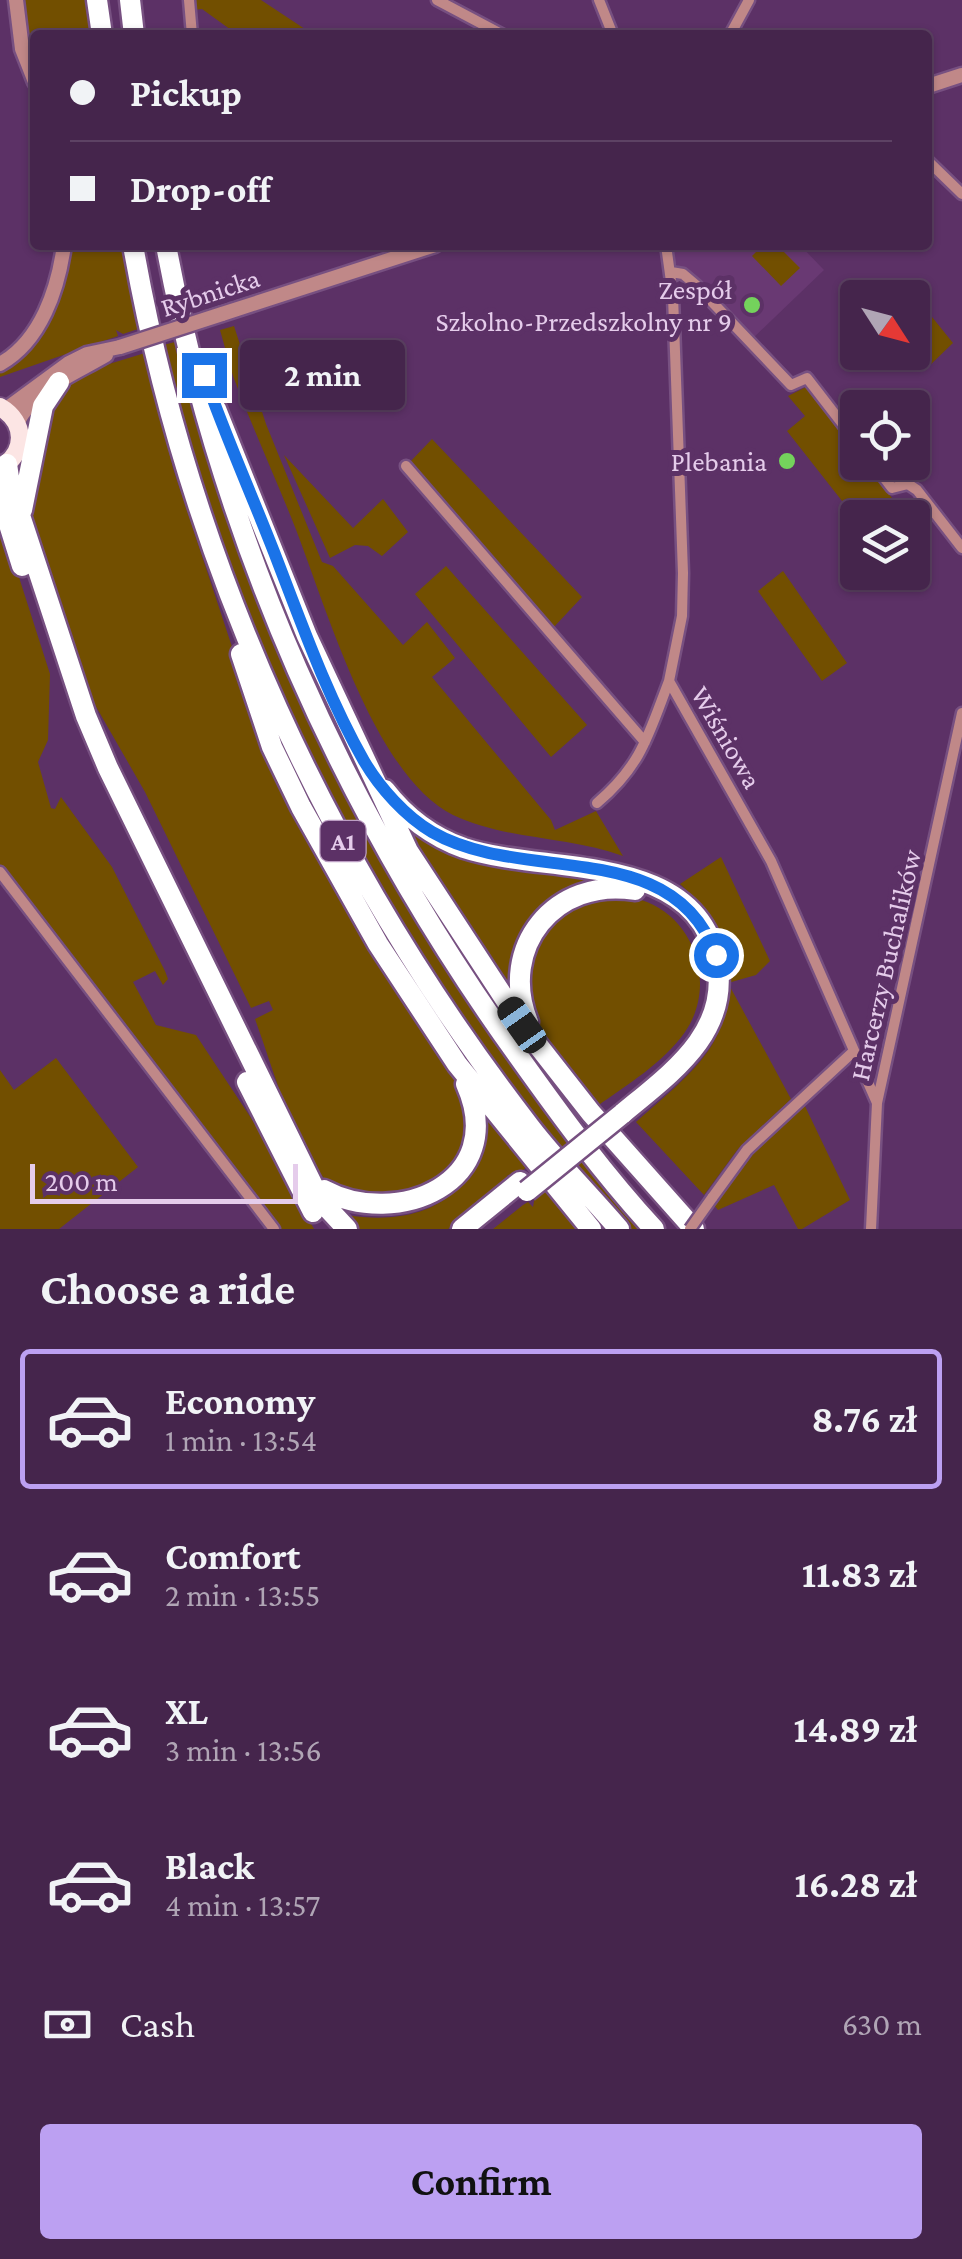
<!DOCTYPE html>
<html lang="en">
<head>
<meta charset="utf-8">
<style>
  body { margin:0; font-family:"Crimson Pro",serif; background:#4f3156; color:#f1f3f6; height:100vh; display:flex; flex-direction:column; font-size:38px; white-space:nowrap }
  * { box-sizing:border-box; margin:0 }
  p { font-size:32px; color:#b0a5b5 }
  .icon { flex:none; width:55px; height:55px; fill:none; stroke:currentColor; stroke-width:2; stroke-linecap:round; stroke-linejoin:round }
  .map { position:relative; height:1229px; overflow:hidden }
  .panel { display:flex; flex-direction:column; background:#45254c; flex:1 }
  .panel>* { flex:none }
  .guide { position:absolute; left:30px; top:30px; width:902px; height:220px; border-radius:10px; box-shadow:0 2px 8px #0004,0 0 0 2px #5d4264; display:grid; align-content:center; height:220px; padding:0 40px; background:#45254c }
  .needle { width:65px; rotate:126deg }
  .fabs { position:absolute; left:840px; top:280px; display:grid; gap:20px }
  .fabs a { display:grid; place-items:center; width:90px; height:90px; border-radius:10px; background:#45254c; box-shadow:0 2px 8px #0004,0 0 0 2px #5d4264; font-size:50px }
  .scale { position:absolute; left:30px; bottom:25px; width:268px; box-sizing:border-box; padding-left:10px; border:5px solid #e5cceb; border-top:0; font-size:28px; line-height:35px; white-space:nowrap; color:#e5cceb; -webkit-text-stroke:8px #5c3166; paint-order:stroke }
  .end { position:absolute; width:45px; height:45px; margin:-22px; border:12px solid #1a73e8; background:#fff; box-shadow:0 0 0 5px #fff }
  .from { border-radius:50% }
  .bubble { position:absolute; height:70px; border-radius:10px; background:#45254c; box-shadow:0 2px 8px #0004,0 0 0 2px #5d4264; font-size:32px; font-weight:700; line-height:70px; text-align:center }
  .car { position:absolute; width:30px; height:60px; margin:-30px -15px; border-radius:12px; box-shadow:0 0 8px 2px #0007; background:linear-gradient(#222 24%,#8ab4d8 0 40%,#222 0 76%,#8ab4d8 0 86%,#222 0) }
  .guide b { display:flex; align-items:center; gap:35px; height:95px; font-size:38px }
  .guide b+b { border-top:2px solid #5d4264 }
  .guide i { width:25px; height:25px; background:#f1f3f6 }
  ul { padding:0; list-style:none }
  li { display:flex; align-items:center; gap:30px; height:140px; margin:0 20px 15px; padding:0 20px; border:5px solid transparent; border-radius:10px }
  li div { flex:1 }
  li b { display:block; font-size:38px }
  li em { font-style:normal; font-weight:700 }
  li.current { border-color:#bca0f2 }
  li>.icon { width:90px; height:90px; stroke-width:1.5 }
  h2 { padding:0 40px; font-size:45px; line-height:120px }
  .pay { display:flex; align-items:center; gap:25px; height:110px; padding:0 40px; font-size:38px }
  .pay p { margin-inline-start:auto }
  .button { display:flex; gap:20px; margin-top:auto; padding:20px 40px }
  .button a { flex:1; height:115px; border-radius:10px; background:#bca0f2; color:#111; font-size:40px; font-weight:700; line-height:115px; text-align:center }
  .map>svg:first-child { display:block }
  .built { fill:#693973 }
  .green { fill:#724f00 }
  .lines { fill:none; stroke-linecap:round; stroke-linejoin:round }
  .minor-casing { stroke:#775081; stroke-width:15 }
  .tertiary-casing { stroke:#775081; stroke-width:19 }
  .primary-casing { stroke:#775081; stroke-width:22 }
  .motorway-casing { stroke:#775081; stroke-width:25 }
  .minor { stroke:#c08888; stroke-width:10 }
  .tertiary { stroke:#c08888; stroke-width:14 }
  .primary { stroke:#fce5e4; stroke-width:18 }
  .motorway { stroke:#fff; stroke-width:20 }
  .minor-bridge-casing { stroke:#775081; stroke-width:15; stroke-linecap:butt }
  .tertiary-bridge-casing { stroke:#775081; stroke-width:19; stroke-linecap:butt }
  .motorway-bridge-casing { stroke:#775081; stroke-width:25; stroke-linecap:butt }
  .minor-bridge { stroke:#c08888; stroke-width:10 }
  .tertiary-bridge { stroke:#c08888; stroke-width:14 }
  .motorway-bridge { stroke:#fff; stroke-width:20 }
  .route { stroke:#1a73e8; stroke-width:12 }
  .poi-dot { fill:#74d25c; stroke:#5c3166; stroke-width:4 }
  .labels { text-anchor:middle; stroke-width:10; stroke-linejoin:round; paint-order:stroke }
  .shield { fill:#5c3166; stroke:#bc9ec3; stroke-width:2.5 }
  .shield-label { font-size:25px; font-weight:bold; fill:#e5cceb }
  .poi-label { font-size:28px; fill:#e5cceb; stroke:#5c3166; text-anchor:end }
  .street-label { font-size:28px; fill:#e5cceb; stroke:#5c3166 }
</style>
</head>
<body>
<div class="map">
<svg width="962" height="1229" viewBox="0 0 962 1229">
  <rect width="100%" height="100%" fill="#5c3166"/>
  <!-- built -->
  <path class="built" d="M 670,245 L 800,245 L 824,270 L 751,340 L 672,260 Z"/>
  <!-- green -->
  <path class="green" d="M 19,0 L 88,0 L 92,35 L 35,35 L 35,64 Z
    M 194,0 L 261,0 L 314,35 L 238,35 L 202,9 L 194,10 Z
    M 71,245 L 124,245 L 141,328 L 123,334 L 116,330 L 118,336 L 0,377 L 0,371 C 45,348 64,292 71,245 Z
    M 763,245 L 777,245 L 800,268 L 781,286 L 752,256 Z
    M 903,281 L 953,343 L 926,369 L 912,353 L 912,298 L 879,297 Z
    M 234,326 L 266,424 L 322,562 L 333,566 L 403,645 L 427,622 L 455,658 L 432,677 L 551,820 L 555,830 L 596,811 L 623,856 C 569,836 505,840 453,815 C 372,775 324,598 291,517 C 272,470 251,424 233,376 L 220,330 Z
    M 179,341 L 341,780 L 645,1229 L 631,1229 L 573,1166 L 491,1066 L 367,871 L 262,656 L 183,431 L 159,346 Z
    M 145,353 L 173,468 L 268,756 L 348,910 L 455,1081 C 470,1113 467,1127 463,1162 L 418,1204 L 330,1186 C 291,1138 276,1077 255,1019 L 273,1010 L 269,1001 L 251,1008 L 145,792 L 79,677 L 26,515 L 47,409 L 61,387 L 96,368 Z
    M 806,387 L 857,452 L 858,462 L 866,463 L 906,517 L 857,520 L 787,431 L 805,416 L 788,396 Z
    M 432,439 L 582,597 L 553,628 L 409,463 Z
    M 284,455 L 353,528 L 383,499 L 408,532 L 382,556 L 368,546 L 355,545 L 330,558 Z
    M 0,518 L 50,674 L 48,740 L 38,762 L 51,808 L 55,809 L 61,797 L 112,867 L 165,971 L 168,979 L 163,985 L 155,971 L 133,982 L 156,1025 L 196,1035 L 261,1133 L 314,1229 L 278,1229 L 207,1133 L 0,867 Z
    M 446,566 L 587,725 L 551,757 L 415,594 Z
    M 783,571 L 847,663 L 822,681 L 758,591 Z
    M 397,813 L 409,824 L 605,881 L 567,890 L 551,900 L 513,999 L 467,931 Z
    M 721,857 L 770,961 L 756,975 L 728,983 L 791,1099 L 738,1149 L 704,1195 L 636,1122 C 660,1100 689,1078 708,1051 C 730,1020 736,967 719,932 C 710,912 695,898 680,884 Z
    M 594,896 C 612,897 630,895 647,902 C 697,922 716,987 685,1032 C 663,1063 627,1085 596,1107 C 558,1058 507,1011 537,945 C 543,932 548,922 559,914 C 569,906 583,902 594,896 Z
    M 56,1058 L 138,1167 L 59,1229 L 0,1229 L 0,1070 L 14,1090 Z
    M 803,1102 L 850,1200 L 802,1229 L 798,1229 L 774,1185 L 718,1210 L 713,1204 L 757,1145 Z
    M 482,1105 L 528,1166 L 517,1175 L 507,1175 L 511,1180 L 448,1229 L 360,1229 L 350,1223 L 347,1215 C 429,1229 491,1189 482,1105 Z
    M 546,1187 L 582,1229 L 493,1229 L 523,1205 L 528,1202 L 533,1207 L 535,1196 Z"/>
  <g class="lines">
    <!-- minor casing -->
    <g class="minor-casing">
      <path id="minor" d="M 189,0 L 192,35
        M 437,0 L 503,35
        M 599,0 L 613,35
        M 730,35 L 749,0
        M 928,161 L 962,194
        M 666,245 L 673,296 L 683,573 L 682,616 L 669,681 L 771,861 L 877,1103
        M 671,272 L 683,274 L 696,285 L 791,385 L 807,378 L 858,444
        M 872,462 L 892,488 L 908,484 L 917,490 L 962,548
        M 406,466 L 645,742
        M 597,803 C 642,765 649,733 669,681
        M 0,872 L 274,1229
        M 712,1198 L 747,1150 L 854,1051
        M 871,1229 L 877,1103 L 962,713"/>
    </g>
    <!-- tertiary casing -->
    <g class="tertiary-casing">
      <path id="tertiary" d="M 16,0 L 22,49 L 35,82
        M 928,86 L 962,75
        M 222,314 L 435,245
        M 0,364 C 41,341 58,289 64,245
        M 5,410 L 69,363 L 87,354 L 120,347
        M 17,423 C 35,388 74,374 106,355"/>
    </g>
    <!-- primary casing -->
    <g class="primary-casing">
      <path id="primary" d="M 0,407 C 26,422 27,453 0,468"/>
    </g>
    <!-- motorway casing -->
    <g class="motorway-casing">
      <path id="motorway" d="M 97,0 L 102,35
        M 130,0 L 134,35
        M 133,245 C 189,565 331,870 530,1127 C 557,1162 590,1195 619,1229
        M 166,245 C 221,539 344,814 519,1057 C 561,1116 605,1176 654,1229
        M 216,409 L 307,636 L 408,851 L 522,1025 L 591,1113 L 694,1229
        M 7,464 L 10,485 L 86,716 L 108,768 L 320,1200 L 347,1229
        M 0,496 L 22,566
        M 22,510 L 43,406 L 59,382
        M 241,654 L 272,747 L 301,807 L 378,944 L 457,1064 L 591,1229
        M 385,790 C 405,816 433,837 464,848 C 546,875 696,850 717,962 C 730,1033 671,1073 622,1114
        M 528,1022 C 498,947 555,877 635,890
        M 247,1082 L 313,1212
        M 324,1190 C 396,1229 510,1183 466,1084
        M 462,1229 L 520,1182"/>
    </g>
    <!-- minor -->
    <use href="#minor" class="minor"/>
    <!-- tertiary -->
    <use href="#tertiary" class="tertiary"/>
    <!-- primary -->
    <use href="#primary" class="primary"/>
    <!-- motorway -->
    <use href="#motorway" class="motorway"/>
    <!-- minor-bridge casing -->
    <g class="minor-bridge-casing">
      <path id="minor-bridge" d="M 690,1229 L 712,1198"/>
    </g>
    <!-- tertiary-bridge casing -->
    <g class="tertiary-bridge-casing">
      <path id="tertiary-bridge" d="M 120,347 L 222,314"/>
    </g>
    <!-- motorway-bridge casing -->
    <g class="motorway-bridge-casing">
      <path id="motorway-bridge" d="M 527,1191 L 622,1114"/>
    </g>
    <!-- minor-bridge -->
    <use href="#minor-bridge" class="minor-bridge"/>
    <!-- tertiary-bridge -->
    <use href="#tertiary-bridge" class="tertiary-bridge"/>
    <!-- motorway-bridge -->
    <use href="#motorway-bridge" class="motorway-bridge"/>
  </g>
  <g class="lines">
    <!-- route -->
    <path class="route" d="M 204,375 C 225,435 251,493 274,552 C 301,622 327,696 364,761 C 380,788 405,816 432,832 C 523,885 673,835 716,955"/>
  </g>
  <!-- markers -->
  <g class="poi-dot">
    <circle cx="752" cy="305" r="10"/>
    <circle cx="787" cy="461" r="10"/>
  </g>
  <g class="labels">
    <!-- shield labels -->
    <rect class="shield" x="320.5" y="821" width="45" height="40" rx="8"/>
    <g class="shield-label">
      <text x="343" y="850">A1</text>
    </g>
    <!-- poi labels -->
    <g class="poi-label">
      <text x="732" y="299">Zespół<tspan x="732" dy="32">Szkolno-Przedszkolny nr 9</tspan></text>
      <text x="767" y="471">Plebania</text>
    </g>
    <!-- street labels -->
    <g class="street-label">
      <text transform="translate(210 292) rotate(-18)" y="10">Rybnicka</text>
      <text transform="translate(727 737) rotate(60)" y="10">Wiśniowa</text>
      <text transform="translate(885 965) rotate(-77)" y="10">Harcerzy Buchalików</text>
    </g>
  </g>
</svg>
<div class="fabs">
<a><svg class="needle" viewBox="-14 -14 28 28"><path d="M0-13l5 13h-10z" fill="#e53935"/><path d="M0 13l5-13h-10z" fill="#b0a5b5"/></svg></a>
<a><svg class="icon" aria-label="locate" viewBox="0 0 24 24"><circle cx="12" cy="12" r="6"/><path d="M12 2v4M12 18v4M2 12h4M18 12h4"/></svg></a>
<a><svg class="icon" aria-label="layers" viewBox="0 0 24 24"><path d="M12 4l9 5-9 5-9-5zM3 14l9 5 9-5"/></svg></a>
</div>
<div class="scale">200 m</div>
<i class="end from" style="left:716px;top:955px"></i>
<i class="end" style="left:204px;top:375px"></i>
<div class="bubble" style="left:240px;top:340px;width:165px">2 min</div>
<i class="car" style="left:522px;top:1025px;rotate:325deg"></i>
<div class="guide">
<b><i class="from"></i>Pickup</b>
<b><i></i>Drop-off</b>
</div>
</div>
<section class="panel">
<h2>Choose a ride</h2>
<ul>
<li class="current"><svg class="icon" aria-label="car" viewBox="0 0 24 24"><path d="M5 17H2v-5l4-1 3-4h7l3 4 3 1v5h-3M9 17h6M6 11h13"/><circle cx="7" cy="17" r="2"/><circle cx="17" cy="17" r="2"/></svg><div><b>Economy</b><p>1 min · 13:54</p></div><em>8.76 zł</em></li>
<li><svg class="icon" aria-label="car" viewBox="0 0 24 24"><path d="M5 17H2v-5l4-1 3-4h7l3 4 3 1v5h-3M9 17h6M6 11h13"/><circle cx="7" cy="17" r="2"/><circle cx="17" cy="17" r="2"/></svg><div><b>Comfort</b><p>2 min · 13:55</p></div><em>11.83 zł</em></li>
<li><svg class="icon" aria-label="car" viewBox="0 0 24 24"><path d="M5 17H2v-5l4-1 3-4h7l3 4 3 1v5h-3M9 17h6M6 11h13"/><circle cx="7" cy="17" r="2"/><circle cx="17" cy="17" r="2"/></svg><div><b>XL</b><p>3 min · 13:56</p></div><em>14.89 zł</em></li>
<li><svg class="icon" aria-label="car" viewBox="0 0 24 24"><path d="M5 17H2v-5l4-1 3-4h7l3 4 3 1v5h-3M9 17h6M6 11h13"/><circle cx="7" cy="17" r="2"/><circle cx="17" cy="17" r="2"/></svg><div><b>Black</b><p>4 min · 13:57</p></div><em>16.28 zł</em></li>
</ul>
<div class="pay"><svg class="icon" aria-label="cash" viewBox="0 0 24 24"><path d="M3 7h18v10H3z"/><circle cx="12" cy="12" r="2"/></svg>Cash<p>630 m</p></div>
<div class="button"><a>Confirm</a></div>
</section>
</body>
</html>
